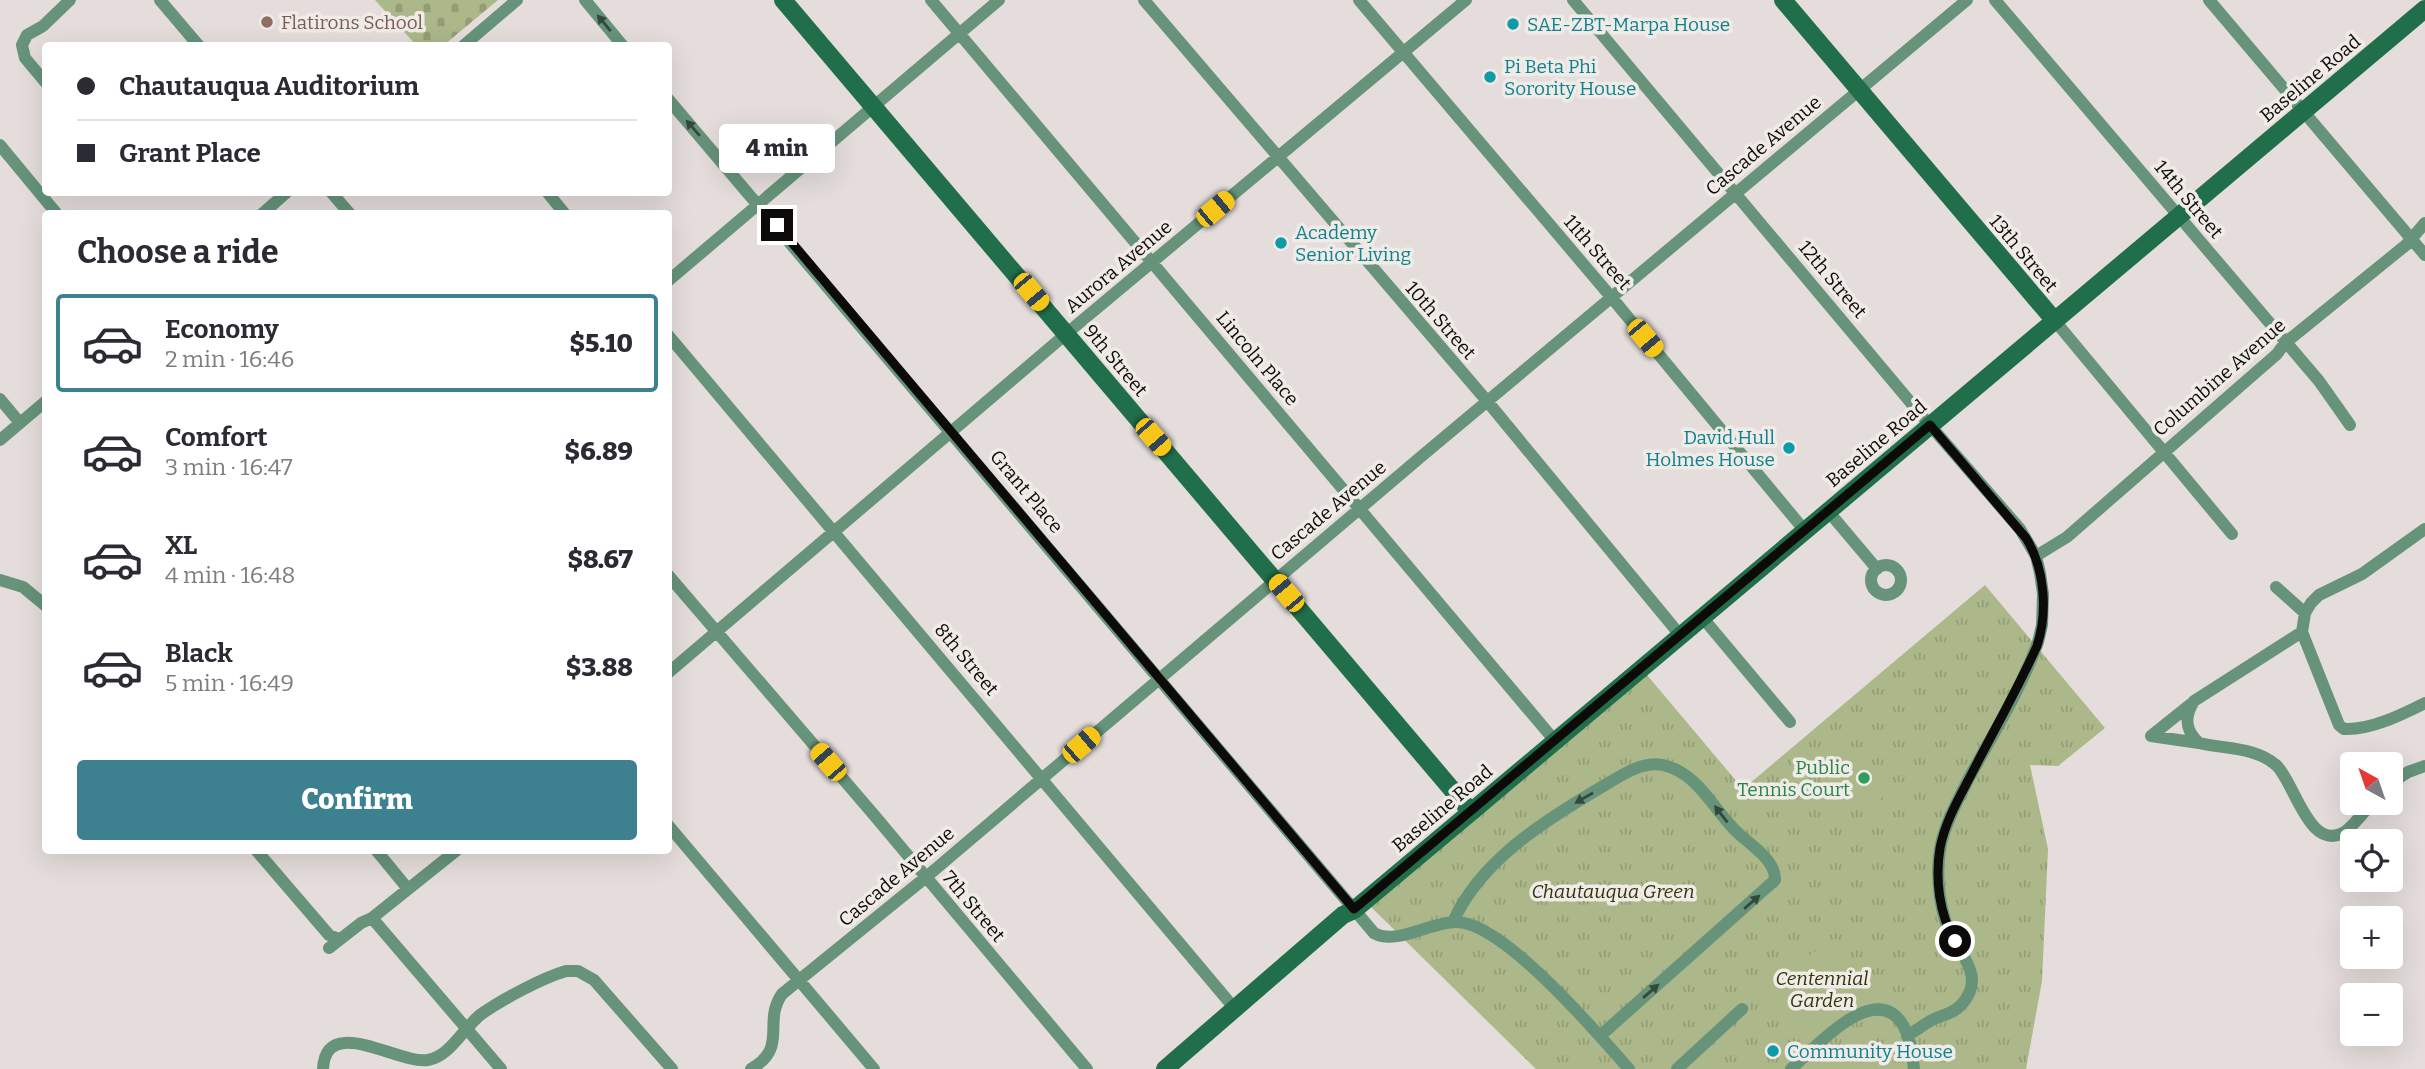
<!DOCTYPE html>
<html lang="en">
<head>
<meta charset="utf-8">
<style>
  body { margin:0; font-family:Bitter,serif; background:#f2f2f3; color:#2b2b33; height:100vh; display:flex; flex-direction:column; font-size:26px; white-space:nowrap }
  * { box-sizing:border-box; margin:0 }
  p { font-size:23px; color:#7c7c81 }
  .icon { flex:none; width:38px; height:38px; fill:none; stroke:currentColor; stroke-width:2; stroke-linecap:round; stroke-linejoin:round }
  .map { position:relative; flex:1; overflow:hidden }
  .details { position:absolute; left:42px; top:210px; width:630px; height:644px; display:flex; flex-direction:column; background:#fff; border-radius:7px; box-shadow:0 7px 28px #0002 }
  .details>* { flex:none }
  .hud { position:absolute; left:42px; top:42px; width:630px; height:154px; border-radius:7px; box-shadow:0 7px 28px #0002; display:grid; align-content:center; height:154px; padding:0 35px; background:#fff }
  .needle { width:46px; rotate:320deg }
  .tools { position:absolute; left:2340px; top:752px; display:grid; gap:14px }
  .tools a { display:grid; place-items:center; width:63px; height:63px; border-radius:7px; background:#fff; box-shadow:0 7px 28px #0002; font-size:35px }
  .end { position:absolute; width:32px; height:32px; margin:-16px; border:9px solid #0d0b0a; background:#fff; box-shadow:0 0 0 4px #fff }
  .from { border-radius:50% }
  .bubble { position:absolute; height:49px; border-radius:7px; background:#fff; box-shadow:0 7px 28px #0002; font-size:23px; font-weight:800; line-height:49px; text-align:center }
  .car { position:absolute; width:21px; height:42px; margin:-21px -10px; border-radius:9px; box-shadow:0 0 5px 2px #0007; background:linear-gradient(#f5c518 24%,#345 0 40%,#f5c518 0 76%,#345 0 86%,#f5c518 0) }
  .hud b { display:flex; align-items:center; gap:24px; height:66px; font-size:26px }
  .hud b+b { border-top:2px solid #e1e1e2 }
  .hud i { width:18px; height:18px; background:#2b2b33 }
  ul { padding:0; list-style:none }
  li { display:flex; align-items:center; gap:21px; height:98px; margin:0 14px 10px; padding:0 21px; border:4px solid transparent; border-radius:7px }
  li div { flex:1 }
  li b { display:block; font-size:26px }
  li em { font-style:normal; font-weight:800 }
  li.on { border-color:#3d8090 }
  li>.icon { width:63px; height:63px; stroke-width:1.5 }
  h2 { padding:0 35px; font-size:32px; line-height:84px }
  .cta { display:flex; gap:14px; margin-top:auto; padding:14px 35px }
  .cta a { flex:1; height:80px; border-radius:7px; background:#3d8090; color:#fff; font-size:28px; font-weight:800; line-height:80px; text-align:center }
  .map>svg:first-child { display:block }
  .grass { fill:url(#grass-tufts) }
  .cemetery { fill:url(#cemetery-stones) }
  .garden { fill:#acb88a }
  .lines { fill:none; stroke-linecap:round; stroke-linejoin:round }
  .street { stroke:#66937a; stroke-width:12 }
  .secondary { stroke:#206e4a; stroke-width:18 }
  .oneway { fill:#35483c }
  .route { stroke:#0d0b0a; stroke-width:9 }
  .education-dot { fill:#8d6e63; stroke:#f1ebe8; stroke-width:2.5 }
  .culture-dot { fill:#0f9aa8; stroke:#f1ebe8; stroke-width:2.5 }
  .leisure-dot { fill:#2e9e5b; stroke:#f1ebe8; stroke-width:2.5 }
  .labels { text-anchor:middle; stroke-width:7; stroke-linejoin:round; paint-order:stroke }
  .education-label { font-size:19px; fill:#785e54; stroke:#f1ebe8; text-anchor:start }
  .culture-label { font-size:19px; fill:#0d838f; stroke:#f1ebe8; text-anchor:start }
  .street-label { font-size:19px; fill:#0d0b0a; stroke:#f1ebe8 }
  .leisure-label { font-size:19px; fill:#27864d; stroke:#f1ebe8; text-anchor:end }
  .park-label { font-size:19px; font-style:italic; fill:#2d3609; stroke:#f1ebe8 }
</style>
</head>
<body>
<div class="map">
<svg width="2425" height="1069" viewBox="0 0 2425 1069">
  <defs>
    <pattern id="grass-tufts" width="24" height="20" patternUnits="userSpaceOnUse" patternTransform="scale(1.75)"><rect width="24" height="20" fill="#acb88a"/><path d="M3 7l-1-3M5 7V3M7 7l1-3M15 17l-1-3M17 17v-4M19 17l1-3" fill="none" stroke="#939d76"/></pattern>
    <pattern id="cemetery-stones" width="16" height="16" patternUnits="userSpaceOnUse" patternTransform="scale(1.75)"><rect width="16" height="16" fill="#acb88a"/><path d="M2 7V4a2 2 0 0 1 4 0v3zM10 15v-3a2 2 0 0 1 4 0v3z" fill="#939d76"/></pattern>
  </defs>
  <rect width="100%" height="100%" fill="#e4dddb"/>
  <!-- grass -->
  <path class="grass" d="M 1985,585 L 2105,728 L 2058,766 L 2030,765 L 2048,849 L 2042,981 L 2026,1069 L 1536,1069 L 1371,907 L 1647,675 L 1743,789 Z"/>
  <!-- cemetery -->
  <path class="cemetery" d="M 375,0 L 498,0 L 444,45 L 416,45 Z"/>
  <!-- garden -->
  <path class="garden" d="M 1857,749 L 1890,791 L 1871,806 L 1838,764 Z
    M 1838,938 C 1844,957 1858,967 1859,987 L 1869,996 L 1814,1042 L 1796,1021 L 1792,1024 C 1781,1011 1771,999 1760,984 Z"/>
  <g class="lines">
    <!-- street -->
    <path class="street" d="M 160,0 L 199,46
      M 585,0 L 623,46
      M 931,0 L 1555,741
      M 1144,0 L 1487,401 L 1680,635
      M 1359,0 L 1612,298 L 1805,531
      M 1573,0 L 1922,416 L 2020,529 L 2036,556 L 2040,573 L 2043,594 L 2042,625 L 2038,642 C 2021,690 1992,735 1968,780 C 1958,800 1946,822 1941,844 C 1936,868 1938,899 1946,923 C 1956,951 1988,975 1962,1004 C 1954,1014 1941,1015 1930,1021 C 1922,1026 1915,1031 1907,1036
      M 1995,0 L 2319,381 L 2350,425
      M 2209,0 L 2425,255
      M 463,46 L 517,0
      M 46,83 L 25,58 L 22,45 L 27,35 L 43,26 L 70,0
      M 668,99 L 1374,933 C 1396,946 1432,921 1457,922 C 1504,923 1597,1033 1629,1069
      M 0,145 L 57,214
      M 331,192 L 350,214
      M 547,192 L 565,214
      M 262,214 L 287,192
      M 668,281 L 999,0
      M 2055,321 L 2232,534
      M 668,335 L 1235,1009
      M 0,399 L 20,423
      M 0,440 L 46,401
      M 1828,511 L 1877,569
      M 2425,529 L 2362,574 L 2319,595 L 2311,603 L 2305,613 L 2302,632 L 2339,725 L 2344,729 C 2371,730 2401,715 2425,703
      M 2036,556 L 2067,537 L 2277,354 L 2285,343 L 2406,245 L 2425,223
      M1871 580a15 15 0 1 1 30 0a15 15 0 1 1-30 0Z
      M 668,575 L 874,815 L 1087,1069
      M 0,580 L 23,587 L 46,606
      M 2276,587 L 2305,613
      M 1702,617 L 1790,722
      M 2302,632 L 2194,701 C 2184,717 2185,730 2199,743 C 2224,749 2256,747 2276,765 C 2295,782 2309,855 2346,831 C 2355,824 2364,812 2372,803
      M 668,673 L 1066,334 L 1466,0
      M 2191,704 L 2151,736 L 2199,743
      M 2390,784 L 2408,772 L 2425,766
      M 668,825 L 874,1069
      M 256,850 L 329,935 L 339,939
      M 376,850 L 408,889
      M 372,918 L 501,1069
      M 1453,922 C 1480,861 1544,821 1600,788 C 1618,778 1641,760 1663,765 C 1697,773 1711,805 1733,828 C 1746,843 1776,858 1775,880 L 1600,1036
      M 329,948 L 361,923 L 372,918 L 457,850
      M 323,1069 C 326,1013 399,1065 428,1060 C 450,1056 463,1029 480,1015 C 501,1000 542,978 566,971 L 578,971 L 594,980 L 672,1069
      M 751,1069 C 789,1047 762,1023 782,994 L 925,878 L 1423,455 L 1967,0
      M 1677,1069 L 1742,1009
      M 1791,1069 C 1814,1049 1872,982 1901,1022 C 1910,1035 1912,1054 1914,1069"/>
    <!-- secondary -->
    <path class="secondary" d="M 783,0 L 1471,812
      M 1783,0 L 2055,321
      M 1165,1069 L 1343,915 L 1354,910 L 1471,812 L 2425,9"/>
  </g>
  <!-- one-way arrows -->
  <defs><path id="oneway-solid" d="M-6-.8H1V-3.2L6.5 0L1 3.2V.8H-6Z" transform="scale(1.75)"/></defs>
  <g class="oneway">
    <use href="#oneway-solid" transform="translate(604 23) rotate(-130)"/>
    <use href="#oneway-solid" transform="translate(693 128) rotate(-131)"/>
    <use href="#oneway-solid" transform="translate(1584 798) rotate(150)"/>
    <use href="#oneway-solid" transform="translate(1721 814) rotate(-128)"/>
    <use href="#oneway-solid" transform="translate(1752 902) rotate(-41)"/>
    <use href="#oneway-solid" transform="translate(1651 991) rotate(-41)"/>
  </g>
  <g class="lines">
    <!-- route -->
    <path class="route" d="M 777,225 L 1354,909 L 1930,425 L 2026,538 C 2045,569 2048,612 2037,646 C 2017,690 1993,732 1971,775 C 1959,798 1945,822 1940,848 C 1935,879 1939,914 1955,941"/>
  </g>
  <!-- markers -->
  <circle class="education-dot" cx="267" cy="22" r="7"/>
  <g class="culture-dot">
    <circle cx="1513" cy="24" r="7"/>
    <circle cx="1490" cy="77" r="7"/>
    <circle cx="1281" cy="243" r="7"/>
    <circle cx="1789" cy="448" r="7"/>
    <circle cx="1773" cy="1051" r="7"/>
  </g>
  <circle class="leisure-dot" cx="1864" cy="778" r="7"/>
  <g class="labels">
    <!-- education labels -->
    <g class="education-label">
      <text x="281" y="29">Flatirons School</text>
    </g>
    <!-- culture labels -->
    <g class="culture-label">
      <text x="1527" y="31">SAE-ZBT-Marpa House</text>
      <text x="1504" y="73">Pi Beta Phi<tspan x="1504" dy="22">Sorority House</tspan></text>
      <text x="1295" y="239">Academy<tspan x="1295" dy="22">Senior Living</tspan></text>
      <text x="1775" y="444" text-anchor="end">David Hull<tspan x="1775" dy="22">Holmes House</tspan></text>
      <text x="1787" y="1058">Community House</text>
    </g>
    <!-- street labels -->
    <g class="street-label">
      <text transform="translate(2310 78) rotate(-40)" y="7">Baseline Road</text>
      <text transform="translate(1763 145) rotate(-40)" y="7">Cascade Avenue</text>
      <text transform="translate(2189 199) rotate(50)" y="7">14th Street</text>
      <text transform="translate(1598 252) rotate(49)" y="7">11th Street</text>
      <text transform="translate(2024 253) rotate(50)" y="7">13th Street</text>
      <text transform="translate(1118 266) rotate(-40)" y="7">Aurora Avenue</text>
      <text transform="translate(1833 279) rotate(50)" y="7">12th Street</text>
      <text transform="translate(1441 320) rotate(49)" y="7">10th Street</text>
      <text transform="translate(1258 358) rotate(50)" y="7">Lincoln Place</text>
      <text transform="translate(1116 360) rotate(50)" y="7">9th Street</text>
      <text transform="translate(2219 377) rotate(-41)" y="7">Columbine Avenue</text>
      <text transform="translate(1876 443) rotate(-40)" y="7">Baseline Road</text>
      <text transform="translate(1027 491) rotate(50)" y="7">Grant Place</text>
      <text transform="translate(1328 510) rotate(-40)" y="7">Cascade Avenue</text>
      <text transform="translate(967 659) rotate(50)" y="7">8th Street</text>
      <text transform="translate(1442 808) rotate(-40)" y="7">Baseline Road</text>
      <text transform="translate(896 876) rotate(-40)" y="7">Cascade Avenue</text>
      <text transform="translate(974 906) rotate(50)" y="7">7th Street</text>
    </g>
    <!-- leisure labels -->
    <g class="leisure-label">
      <text x="1850" y="774">Public<tspan x="1850" dy="22">Tennis Court</tspan></text>
    </g>
    <!-- park labels -->
    <g class="park-label">
      <text x="1613" y="898">Chautauqua Green</text>
      <text x="1822" y="985">Centennial<tspan x="1822" dy="22">Garden</tspan></text>
    </g>
  </g>
</svg>
<div class="tools">
<a><svg class="needle" viewBox="-14 -14 28 28"><path d="M0-13l5 13h-10z" fill="#e53935"/><path d="M0 13l5-13h-10z" fill="#7c7c81"/></svg></a>
<a><svg class="icon" aria-label="locate" viewBox="0 0 24 24"><circle cx="12" cy="12" r="6"/><path d="M12 2v4M12 18v4M2 12h4M18 12h4"/></svg></a>
<a>+</a>
<a>−</a>
</div>
<i class="end from" style="left:1955px;top:941px"></i>
<i class="end" style="left:777px;top:225px"></i>
<div class="bubble" style="left:719px;top:124px;width:116px">4 min</div>
<i class="car" style="left:1215px;top:209px;rotate:50deg"></i>
<i class="car" style="left:1031px;top:292px;rotate:140deg"></i>
<i class="car" style="left:1645px;top:338px;rotate:140deg"></i>
<i class="car" style="left:1153px;top:437px;rotate:139deg"></i>
<i class="car" style="left:1286px;top:593px;rotate:320deg"></i>
<i class="car" style="left:1081px;top:745px;rotate:49deg"></i>
<i class="car" style="left:828px;top:762px;rotate:319deg"></i>
<div class="hud">
<b><i class="from"></i>Chautauqua Auditorium</b>
<b><i></i>Grant Place</b>
</div>
<section class="details">
<h2>Choose a ride</h2>
<ul>
<li class="on"><svg class="icon" aria-label="car" viewBox="0 0 24 24"><path d="M5 17H2v-5l4-1 3-4h7l3 4 3 1v5h-3M9 17h6M6 11h13"/><circle cx="7" cy="17" r="2"/><circle cx="17" cy="17" r="2"/></svg><div><b>Economy</b><p>2 min · 16:46</p></div><em>$5.10</em></li>
<li><svg class="icon" aria-label="car" viewBox="0 0 24 24"><path d="M5 17H2v-5l4-1 3-4h7l3 4 3 1v5h-3M9 17h6M6 11h13"/><circle cx="7" cy="17" r="2"/><circle cx="17" cy="17" r="2"/></svg><div><b>Comfort</b><p>3 min · 16:47</p></div><em>$6.89</em></li>
<li><svg class="icon" aria-label="car" viewBox="0 0 24 24"><path d="M5 17H2v-5l4-1 3-4h7l3 4 3 1v5h-3M9 17h6M6 11h13"/><circle cx="7" cy="17" r="2"/><circle cx="17" cy="17" r="2"/></svg><div><b>XL</b><p>4 min · 16:48</p></div><em>$8.67</em></li>
<li><svg class="icon" aria-label="car" viewBox="0 0 24 24"><path d="M5 17H2v-5l4-1 3-4h7l3 4 3 1v5h-3M9 17h6M6 11h13"/><circle cx="7" cy="17" r="2"/><circle cx="17" cy="17" r="2"/></svg><div><b>Black</b><p>5 min · 16:49</p></div><em>$3.88</em></li>
</ul>
<div class="cta"><a>Confirm</a></div>
</section>
</div>
</body>
</html>
